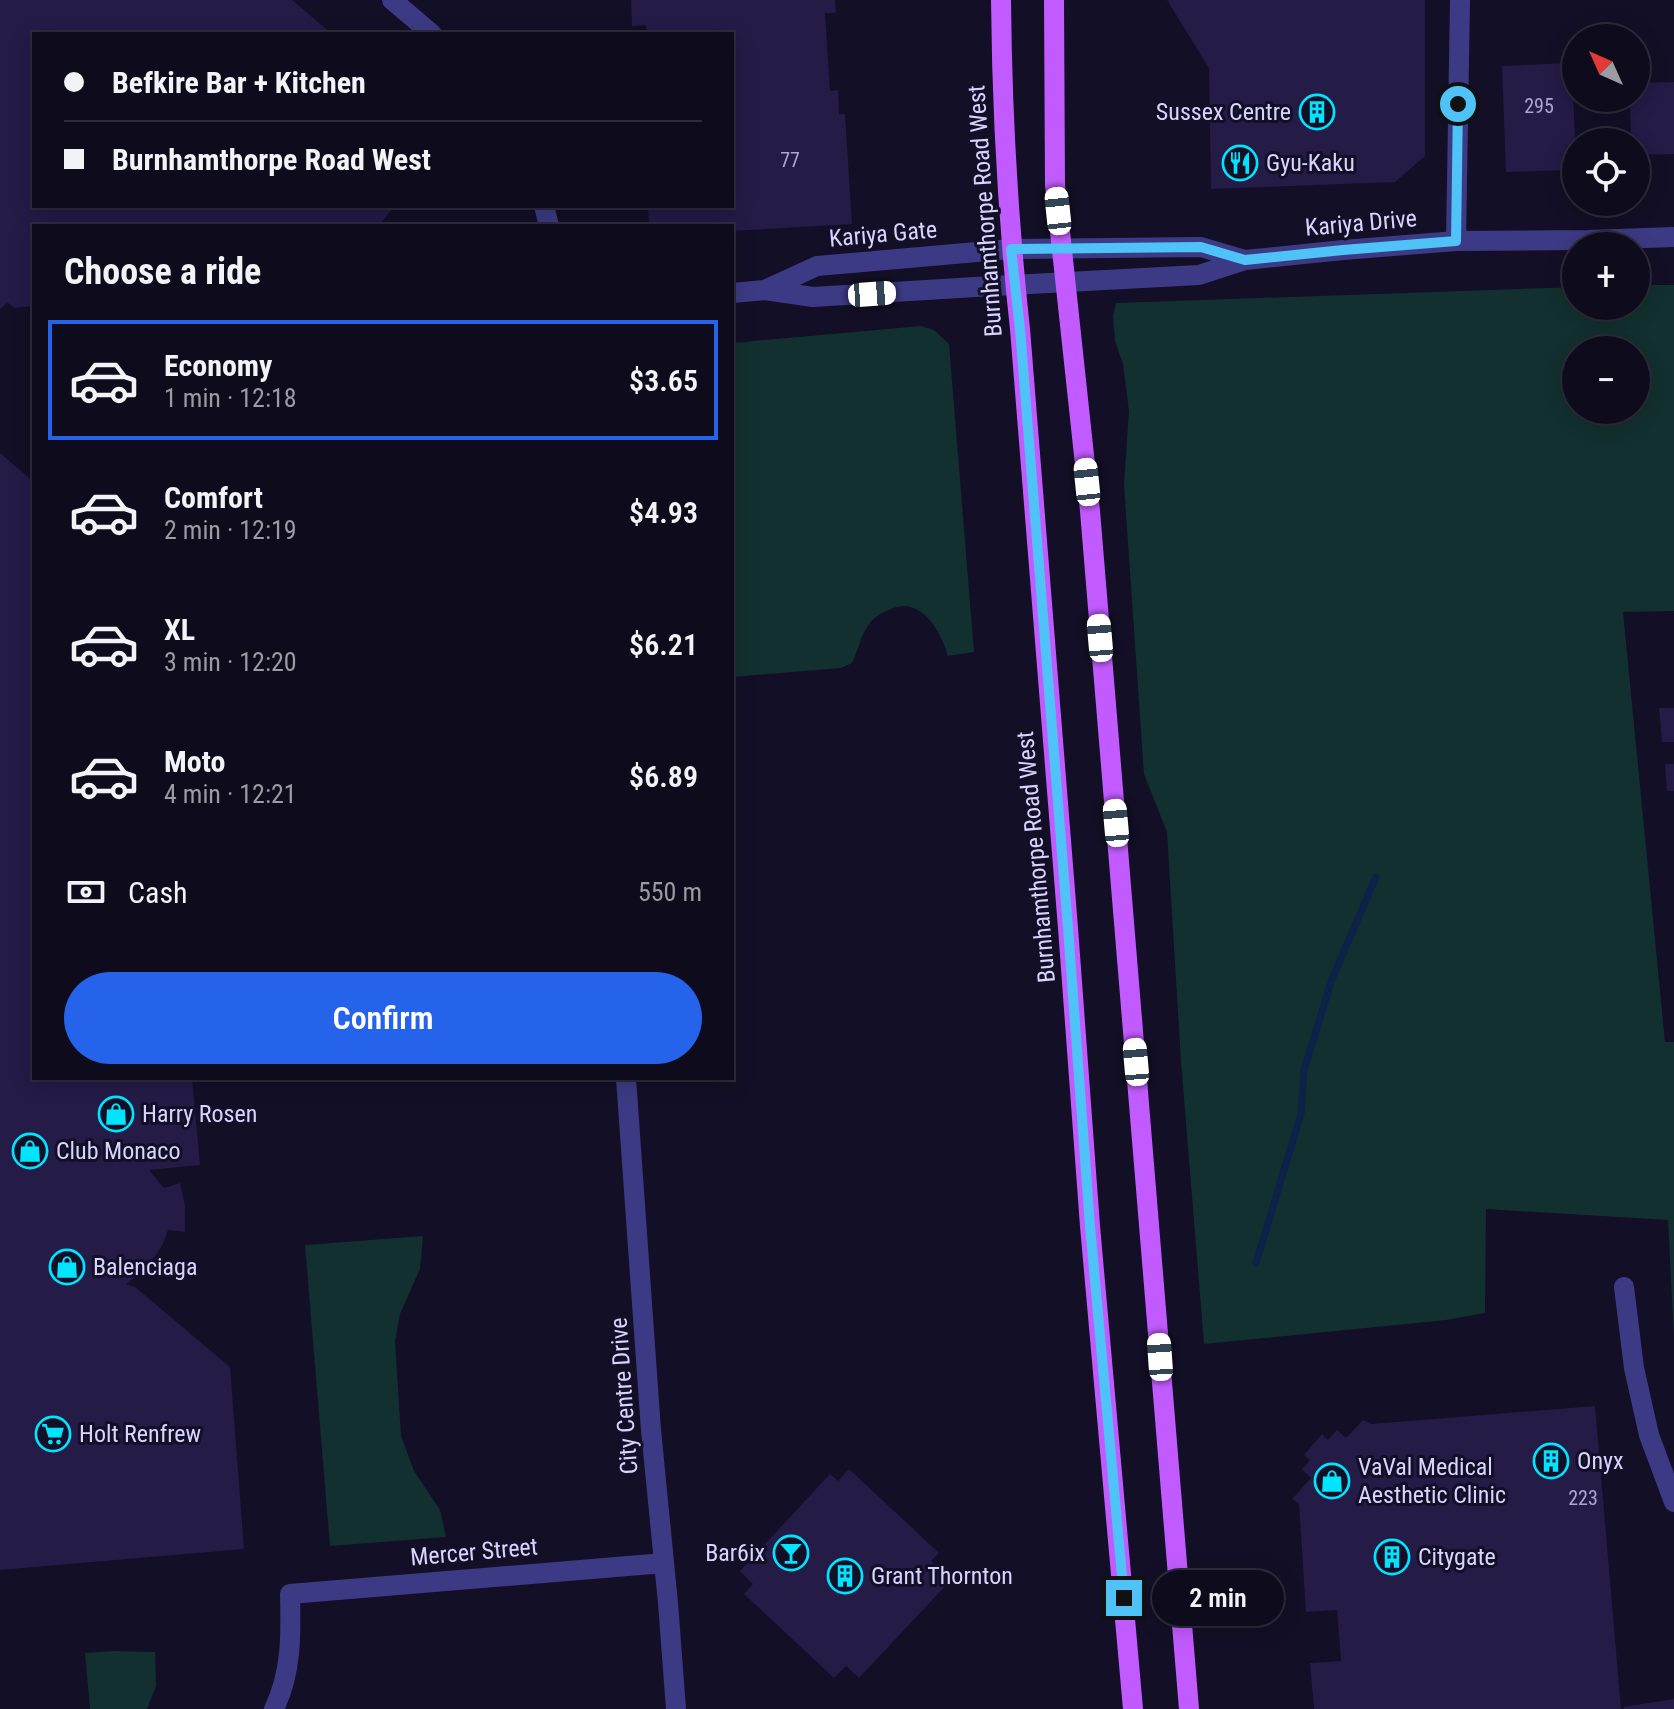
<!DOCTYPE html>
<html lang="en">
<head>
<meta charset="utf-8">
<style>
  body { margin:0; font-family:"Roboto Condensed",sans-serif; background:#171425; color:#f1f3f6; height:100vh; display:flex; flex-direction:column; font-size:30px; white-space:nowrap }
  * { box-sizing:border-box; margin:0 }
  p { font-size:26px; color:#9b9ba3 }
  .icon { flex:none; width:44px; height:44px; fill:none; stroke:currentColor; stroke-width:2; stroke-linecap:round; stroke-linejoin:round }
  .map { position:relative; flex:1; overflow:hidden }
  .panel { position:absolute; left:32px; top:224px; width:702px; height:856px; display:flex; flex-direction:column; background:#0e0b1c; border-radius:0px; box-shadow:0 4px 20px #0003,0 0 0 2px #2e2b3b }
  .panel>* { flex:none }
  .hud { position:absolute; left:32px; top:32px; width:702px; height:176px; border-radius:0px; box-shadow:0 4px 20px #0003,0 0 0 2px #2e2b3b; display:grid; align-content:center; height:176px; padding:0 32px; background:#0e0b1c }
  .needle { width:52px; rotate:315deg }
  .tools { position:absolute; left:1562px; top:24px; display:grid; gap:16px }
  .tools a { display:grid; place-items:center; width:88px; height:88px; border-radius:50%; background:#0e0b1c; box-shadow:0 4px 20px #0003,0 0 0 2px #2e2b3b; font-size:40px }
  .end { position:absolute; width:36px; height:36px; margin:-18px; border:10px solid #4fc3f7; background:#111; box-shadow:0 0 0 4px #111 }
  .from { border-radius:50% }
  .bubble { position:absolute; height:56px; border-radius:28px; background:#0e0b1c; box-shadow:0 4px 20px #0003,0 0 0 2px #2e2b3b; font-size:26px; font-weight:600; line-height:56px; text-align:center }
  .car { position:absolute; width:24px; height:48px; margin:-24px -12px; border-radius:10px; box-shadow:0 0 6px 2px #0007; background:linear-gradient(#fff 24%,#345 0 40%,#fff 0 76%,#345 0 86%,#fff 0) }
  .hud b { display:flex; align-items:center; gap:28px; height:76px; font-size:30px }
  .hud b+b { border-top:2px solid #2e2b3b }
  .hud i { width:20px; height:20px; background:#f1f3f6 }
  ul { padding:0; list-style:none }
  li { display:flex; align-items:center; gap:24px; height:120px; margin:0 16px 12px; padding:0 16px; border:4px solid transparent; border-radius:0px }
  li div { flex:1 }
  li b { display:block; font-size:30px }
  li em { font-style:normal; font-weight:600 }
  li.active { border-color:#2563eb }
  li>.icon { width:72px; height:72px; stroke-width:1.5 }
  h2 { padding:0 32px; font-size:36px; line-height:96px }
  .pay { display:flex; align-items:center; gap:20px; height:88px; padding:0 32px; font-size:30px }
  .pay p { margin-inline-start:auto }
  .primary-button { display:flex; gap:16px; margin-top:auto; padding:16px 32px }
  .primary-button a { flex:1; height:92px; border-radius:48px; background:#2563eb; color:#fff; font-size:32px; font-weight:600; line-height:92px; text-align:center }
  .map>svg:first-child { display:block }
  .green { fill:#12302f; fill-rule:evenodd }
  .lines { fill:none; stroke-linecap:round; stroke-linejoin:round }
  .stream { stroke:#0c2248; stroke-width:7 }
  .building { fill:#241b47 }
  .minor { stroke:#3d3a85; stroke-width:20 }
  .major { stroke:#c25bff; stroke-width:20 }
  .route { stroke:#4fc3f7; stroke-width:10 }
  .labels { text-anchor:middle; stroke-width:6; stroke-linejoin:round; paint-order:stroke }
  .number-label { font-size:20px; fill:#aca6d1 }
  .poi-label { font-size:24px; fill:#d9d4ff; stroke:#130f26; text-anchor:start }
  .street-label { font-size:24px; fill:#d9d4ff; stroke:#130f26 }
</style>
</head>
<body>
<div class="map">
<svg width="1674" height="1709" viewBox="0 0 1674 1709">
  <rect width="100%" height="100%" fill="#130f26"/>
  <!-- green -->
  <path class="green" d="M 1636,285 L 1674,285 L 1674,611 L 1623,612 L 1665,1042 L 1674,1042 L 1674,1338 L 1668,1220 L 1486,1209 L 1485,1313 L 1446,1320 L 1204,1344 L 1181,1061 L 1167,832 L 1144,774 L 1124,485 L 1129,411 L 1123,364 L 1115,341 L 1113,316 L 1116,303 L 1576,287 L 1576,306 L 1636,306 ZM 1576,350 L 1636,350 L 1636,410 L 1576,410 Z
    M 921,326 L 934,330 L 949,344 L 974,652 L 948,656 C 940,629 920,593 886,611 C 879,614 871,620 867,627 C 860,638 858,651 852,663 L 841,668 L 732,677 L 732,343 Z
    M 423,1236 L 420,1269 L 400,1314 L 395,1341 L 401,1436 L 414,1471 L 440,1510 L 446,1537 L 330,1546 L 305,1245 Z
    M 114,1651 L 155,1652 L 156,1686 L 147,1709 L 90,1709 L 85,1653 Z"/>
  <g class="lines">
    <!-- stream -->
    <path class="stream" d="M 1256,1263 L 1301,1114 L 1304,1070 L 1332,979 L 1376,877"/>
  </g>
  <!-- building -->
  <path class="building" d="M 0,0 L 292,0 L 332,34 L 34,34 L 34,206 L 395,206 L 378,226 L 34,226 L 34,306 L 14,308 L 7,302 L 0,310 Z
    M 631,0 L 835,0 L 836,13 L 825,13 L 830,91 L 838,90 L 839,114 L 845,114 L 852,224 L 732,231 L 732,226 L 649,226 L 648,206 L 732,206 L 732,34 L 647,34 L 646,25 L 632,26 Z
    M 1167,0 L 1425,0 L 1425,156 L 1395,182 L 1211,189 L 1209,68 Z
    M 1572,63 L 1576,170 L 1506,172 L 1502,66 Z
    M 1674,82 L 1674,154 L 1636,155 L 1636,142 L 1631,142 L 1630,98 L 1636,98 L 1636,83 Z
    M 0,453 L 34,482 L 34,1078 L 192,1078 L 200,1165 L 149,1170 L 164,1188 L 180,1183 L 185,1206 L 185,1232 L 168,1230 L 163,1244 L 156,1255 L 137,1276 L 126,1284 L 135,1287 L 230,1367 L 244,1549 L 0,1570 Z
    M 1659,708 L 1674,708 L 1674,742 L 1662,742 Z
    M 1665,764 L 1674,764 L 1674,791 L 1667,791 Z
    M 1595,1406 L 1621,1709 L 1314,1709 L 1310,1663 L 1341,1661 L 1337,1610 L 1306,1612 L 1299,1504 L 1292,1499 L 1311,1478 L 1302,1469 L 1310,1460 L 1304,1455 L 1322,1434 L 1328,1440 L 1337,1430 L 1346,1438 L 1363,1420 L 1371,1424 Z
    M 849,1469 L 939,1553 L 931,1561 L 951,1580 L 859,1678 L 846,1666 L 834,1678 L 744,1594 L 753,1584 L 740,1571 L 830,1474 L 838,1481 Z
    M 1674,1699 L 1674,1709 L 1624,1709 L 1623,1707 Z"/>
  <g class="lines">
    <!-- minor -->
    <path class="minor" d="M 392,0 L 432,34
      M 544,206 L 549,226
      M 1456,241 L 1460,0
      M 765,290 L 817,266 L 1011,249 L 1201,247 L 1245,260
      M 732,293 L 765,290 L 813,297 L 975,287 L 1199,275 L 1245,260 L 1343,250 L 1456,241 L 1588,240 L 1674,237
      M 626,1078 L 651,1430 L 668,1603 L 676,1709
      M 1624,1287 L 1634,1368 L 1649,1435 L 1674,1502
      M 274,1709 C 292,1672 291,1634 290,1594 L 664,1563"/>
    <!-- major -->
    <path class="major" d="M 1001,0 C 1002,110 1008,220 1020,329 L 1068,928 L 1090,1226 L 1133,1709
      M 1054,0 L 1055,185 L 1090,511 L 1189,1709"/>
  </g>
  <g class="lines">
    <!-- route -->
    <path class="route" d="M 1124,1598 L 1090,1226 L 1068,928 L 1020,329 L 1011,249 L 1201,247 L 1245,260 L 1343,250 L 1456,241 L 1458,104"/>
  </g>
  <!-- icons -->
  <defs>
    <g id="building-ring" transform="scale(1.8)"><circle r="9.5" fill="#130f26" stroke="#00e5ff" stroke-width="1.5"/><path d="M-4-6H4V6H1V3H-1V6H-4ZM-2.5-4.3h1.7v1.8h-1.7ZM.8-4.3h1.7v1.8H.8ZM-2.5-1h1.7V.8h-1.7ZM.8-1h1.7V.8H.8Z" fill="#00e5ff"/></g>
    <g id="restaurant-ring" transform="scale(1.8)"><circle r="9.5" fill="#130f26" stroke="#00e5ff" stroke-width="1.5"/><path d="M-5-6h1v4h1v-4h1v4h1v-4h1v5L-1.5 .5V6h-2V.5L-5-1ZM5-6V6H3V1.5H1.5Q1.5-4 5-6Z" fill="#00e5ff"/></g>
    <g id="shop-ring" transform="scale(1.8)"><circle r="9.5" fill="#130f26" stroke="#00e5ff" stroke-width="1.5"/><path d="M-5-2.5h2.3a2.7 3.5 0 0 1 5.4 0H5L5.5 6h-11ZM-1.5-2.5h3a1.5 2.3 0 0 0-3 0Z" fill="#00e5ff"/></g>
    <g id="supermarket-ring" transform="scale(1.8)"><circle r="9.5" fill="#130f26" stroke="#00e5ff" stroke-width="1.5"/><path d="M-6-5.5h2.5l.6 2H6L4.5 2H-2.5L-4.4-4H-6ZM-1.5 3.2a1.3 1.3 0 1 0 .1 0ZM3 3.2a1.3 1.3 0 1 0 .1 0Z" fill="#00e5ff"/></g>
    <g id="bar-ring" transform="scale(1.8)"><circle r="9.5" fill="#130f26" stroke="#00e5ff" stroke-width="1.5"/><path d="M-6-5H6L.8 .8V4.5H3.5V6h-7V4.5H-.8V.8Z" fill="#00e5ff"/></g>
  </defs>
  <g fill-rule="evenodd">
    <use href="#building-ring" x="1317" y="112"/>
    <use href="#restaurant-ring" x="1240" y="163"/>
    <use href="#shop-ring" x="116" y="1114"/>
    <use href="#shop-ring" x="30" y="1151"/>
    <use href="#shop-ring" x="67" y="1267"/>
    <use href="#supermarket-ring" x="53" y="1434"/>
    <use href="#building-ring" x="1551" y="1461"/>
    <use href="#shop-ring" x="1332" y="1481"/>
    <use href="#bar-ring" x="791" y="1553"/>
    <use href="#building-ring" x="1392" y="1557"/>
    <use href="#building-ring" x="845" y="1576"/>
  </g>
  <g class="labels">
    <!-- number labels -->
    <g class="number-label">
      <text x="1539" y="113">295</text>
      <text x="790" y="167">77</text>
      <text x="1583" y="1505">223</text>
    </g>
    <!-- poi labels -->
    <g class="poi-label">
      <text x="1291" y="120" text-anchor="end">Sussex Centre</text>
      <text x="1266" y="171">Gyu-Kaku</text>
      <text x="142" y="1122">Harry Rosen</text>
      <text x="56" y="1159">Club Monaco</text>
      <text x="93" y="1275">Balenciaga</text>
      <text x="79" y="1442">Holt Renfrew</text>
      <text x="1577" y="1469">Onyx</text>
      <text x="1358" y="1475">VaVal Medical<tspan x="1358" dy="28">Aesthetic Clinic</tspan></text>
      <text x="765" y="1561" text-anchor="end">Bar6ix</text>
      <text x="1418" y="1565">Citygate</text>
      <text x="871" y="1584">Grant Thornton</text>
    </g>
    <!-- street labels -->
    <g class="street-label">
      <text transform="translate(985 211) rotate(-94)" y="8">Burnhamthorpe Road West</text>
      <text transform="translate(1361 223) rotate(-5)" y="8">Kariya Drive</text>
      <text transform="translate(883 234) rotate(-5)" y="8">Kariya Gate</text>
      <text transform="translate(1036 857) rotate(-95)" y="8">Burnhamthorpe Road West</text>
      <text transform="translate(624 1396) rotate(-94)" y="8">City Centre Drive</text>
      <text transform="translate(474 1552) rotate(-5)" y="8">Mercer Street</text>
    </g>
  </g>
</svg>
<div class="tools">
<a><svg class="needle" viewBox="-14 -14 28 28"><path d="M0-13l5 13h-10z" fill="#e53935"/><path d="M0 13l5-13h-10z" fill="#9b9ba3"/></svg></a>
<a><svg class="icon" aria-label="locate" viewBox="0 0 24 24"><circle cx="12" cy="12" r="6"/><path d="M12 2v4M12 18v4M2 12h4M18 12h4"/></svg></a>
<a>+</a>
<a>−</a>
</div>
<i class="end from" style="left:1458px;top:104px"></i>
<i class="end" style="left:1124px;top:1598px"></i>
<div class="bubble" style="left:1152px;top:1570px;width:132px">2 min</div>
<i class="car" style="left:1058px;top:211px;rotate:354deg"></i>
<i class="car" style="left:872px;top:294px;rotate:86deg"></i>
<i class="car" style="left:1087px;top:482px;rotate:354deg"></i>
<i class="car" style="left:1100px;top:638px;rotate:355deg"></i>
<i class="car" style="left:1116px;top:823px;rotate:355deg"></i>
<i class="car" style="left:1136px;top:1062px;rotate:355deg"></i>
<i class="car" style="left:1160px;top:1357px;rotate:356deg"></i>
<div class="hud">
<b><i class="from"></i>Befkire Bar + Kitchen</b>
<b><i></i>Burnhamthorpe Road West</b>
</div>
<section class="panel">
<h2>Choose a ride</h2>
<ul>
<li class="active"><svg class="icon" aria-label="car" viewBox="0 0 24 24"><path d="M5 17H2v-5l4-1 3-4h7l3 4 3 1v5h-3M9 17h6M6 11h13"/><circle cx="7" cy="17" r="2"/><circle cx="17" cy="17" r="2"/></svg><div><b>Economy</b><p>1 min · 12:18</p></div><em>$3.65</em></li>
<li><svg class="icon" aria-label="car" viewBox="0 0 24 24"><path d="M5 17H2v-5l4-1 3-4h7l3 4 3 1v5h-3M9 17h6M6 11h13"/><circle cx="7" cy="17" r="2"/><circle cx="17" cy="17" r="2"/></svg><div><b>Comfort</b><p>2 min · 12:19</p></div><em>$4.93</em></li>
<li><svg class="icon" aria-label="car" viewBox="0 0 24 24"><path d="M5 17H2v-5l4-1 3-4h7l3 4 3 1v5h-3M9 17h6M6 11h13"/><circle cx="7" cy="17" r="2"/><circle cx="17" cy="17" r="2"/></svg><div><b>XL</b><p>3 min · 12:20</p></div><em>$6.21</em></li>
<li><svg class="icon" aria-label="car" viewBox="0 0 24 24"><path d="M5 17H2v-5l4-1 3-4h7l3 4 3 1v5h-3M9 17h6M6 11h13"/><circle cx="7" cy="17" r="2"/><circle cx="17" cy="17" r="2"/></svg><div><b>Moto</b><p>4 min · 12:21</p></div><em>$6.89</em></li>
</ul>
<div class="pay"><svg class="icon" aria-label="cash" viewBox="0 0 24 24"><path d="M3 7h18v10H3z"/><circle cx="12" cy="12" r="2"/></svg>Cash<p>550 m</p></div>
<div class="primary-button"><a>Confirm</a></div>
</section>
</div>
</body>
</html>
